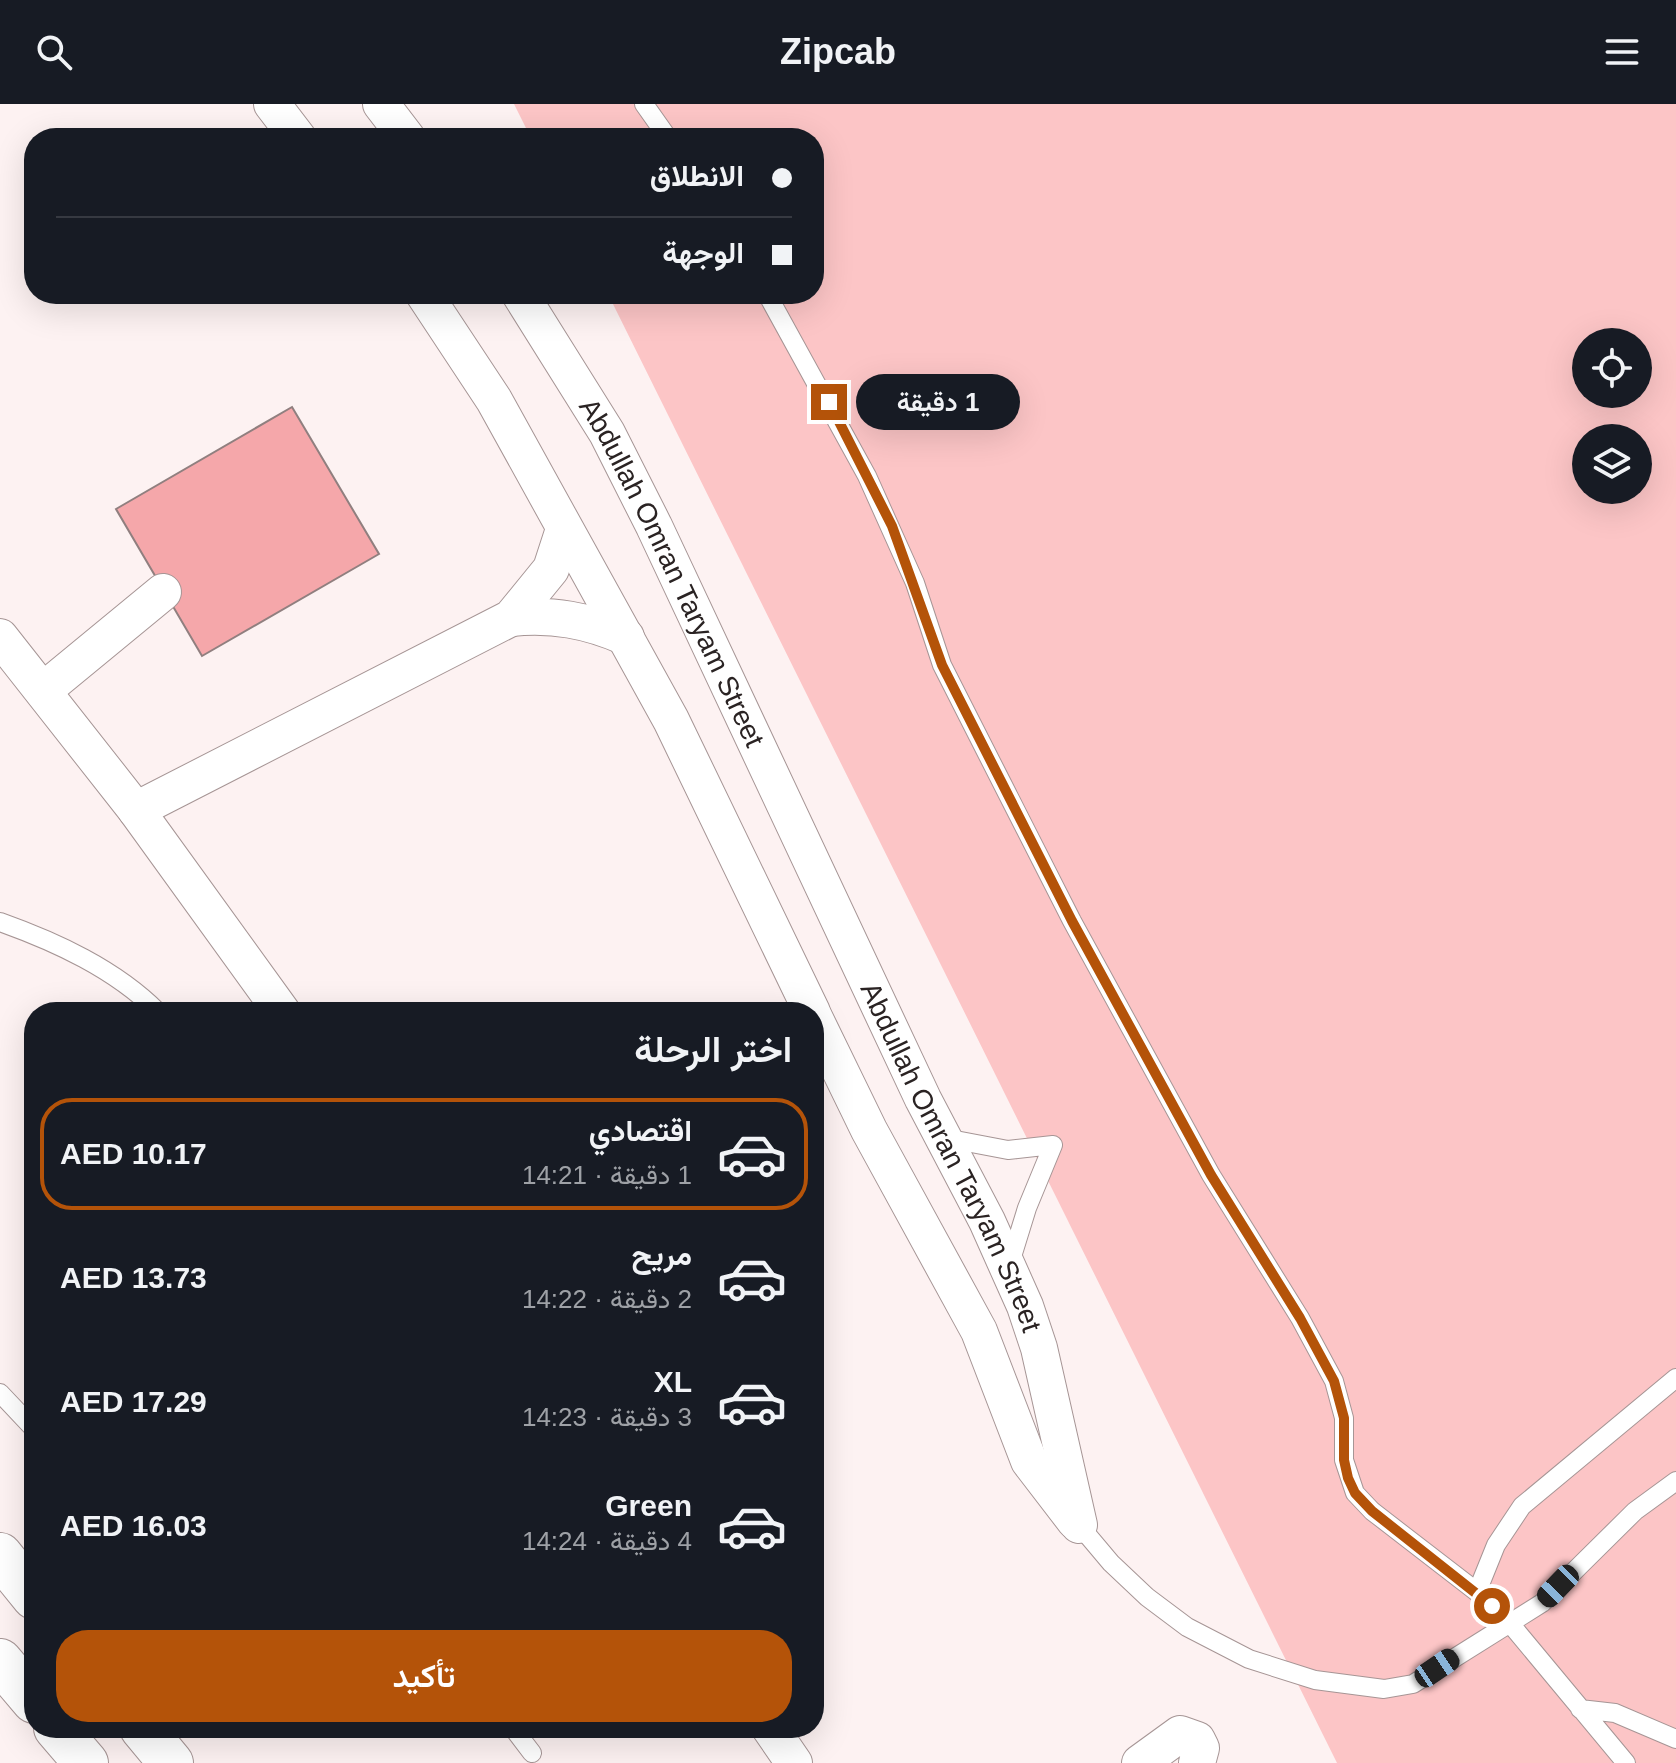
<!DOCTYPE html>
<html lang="ar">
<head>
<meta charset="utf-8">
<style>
  body { margin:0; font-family:Arial,Vazirmatn,sans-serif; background:#242831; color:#f1f3f6; direction:rtl; height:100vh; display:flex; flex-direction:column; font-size:30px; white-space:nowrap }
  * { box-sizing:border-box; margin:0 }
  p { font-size:26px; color:#9ea1a6 }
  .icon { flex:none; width:44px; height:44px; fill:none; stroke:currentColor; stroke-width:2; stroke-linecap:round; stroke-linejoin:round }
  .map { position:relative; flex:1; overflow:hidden; direction:ltr }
  .panel { position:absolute; left:24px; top:898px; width:800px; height:736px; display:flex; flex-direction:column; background:#171b24; border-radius:32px; box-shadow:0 8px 32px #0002; direction:rtl }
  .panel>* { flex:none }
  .banner { position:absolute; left:24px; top:24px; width:800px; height:176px; border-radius:32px; box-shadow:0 8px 32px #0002; direction:rtl; display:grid; align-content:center; height:176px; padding:0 32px; background:#171b24 }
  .fabs { position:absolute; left:1572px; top:224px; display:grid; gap:16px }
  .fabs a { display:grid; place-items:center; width:80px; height:80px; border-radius:50%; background:#171b24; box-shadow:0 8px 32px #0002; font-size:40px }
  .end { position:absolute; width:36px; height:36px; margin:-18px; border:10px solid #b45309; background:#fff; box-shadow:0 0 0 4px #fff }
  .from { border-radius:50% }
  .bubble { position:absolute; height:56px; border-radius:28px; background:#171b24; box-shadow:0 8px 32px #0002; font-size:26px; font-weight:600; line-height:56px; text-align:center; direction:rtl }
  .car { position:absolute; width:24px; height:48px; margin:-24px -12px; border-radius:10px; box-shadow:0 0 6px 2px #0007; background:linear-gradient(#222 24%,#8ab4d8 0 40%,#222 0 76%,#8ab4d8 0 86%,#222 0) }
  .banner b { display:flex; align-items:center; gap:28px; height:76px; font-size:30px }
  .banner b+b { border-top:2px solid #363941 }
  .banner i { width:20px; height:20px; background:#f1f3f6 }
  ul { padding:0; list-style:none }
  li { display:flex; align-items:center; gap:24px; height:112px; margin:0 16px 12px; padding:0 16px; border:4px solid transparent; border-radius:32px }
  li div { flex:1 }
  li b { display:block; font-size:30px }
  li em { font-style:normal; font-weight:600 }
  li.selected { border-color:#b45309 }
  li>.icon { width:72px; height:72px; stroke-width:1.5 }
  h2 { padding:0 32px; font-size:36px; line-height:96px }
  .button { display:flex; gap:16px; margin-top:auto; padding:16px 32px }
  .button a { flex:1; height:92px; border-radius:32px; background:#b45309; color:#fff; font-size:32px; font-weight:600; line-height:92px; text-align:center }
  header { display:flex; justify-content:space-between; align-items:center; height:104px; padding:0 32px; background:#171b24; font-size:36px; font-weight:600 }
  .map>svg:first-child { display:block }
  .green { fill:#fcc5c6; fill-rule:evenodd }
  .building { fill:#f5a7aa; stroke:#907f7f; stroke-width:2 }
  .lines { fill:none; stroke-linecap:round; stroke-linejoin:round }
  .service-casing { stroke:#a69595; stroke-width:20 }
  .minor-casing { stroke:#a69595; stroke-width:38 }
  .tertiary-casing { stroke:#a69595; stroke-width:46 }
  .service { stroke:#fff; stroke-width:18 }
  .minor { stroke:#fff; stroke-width:36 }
  .tertiary { stroke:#fff; stroke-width:44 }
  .route { stroke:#b45309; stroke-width:10 }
  .labels { text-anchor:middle; stroke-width:7; stroke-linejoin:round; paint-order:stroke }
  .street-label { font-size:28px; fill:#2a2323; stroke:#fdf2f2 }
</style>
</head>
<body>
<header><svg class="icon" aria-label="menu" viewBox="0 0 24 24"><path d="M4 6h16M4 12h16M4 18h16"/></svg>Zipcab<svg class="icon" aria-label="search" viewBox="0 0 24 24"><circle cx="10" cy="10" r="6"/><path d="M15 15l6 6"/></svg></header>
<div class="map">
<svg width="1676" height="1659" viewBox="0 0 1676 1659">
  <rect width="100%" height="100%" fill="#fdf2f2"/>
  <!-- green -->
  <path class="green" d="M 514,0 L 1676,0 L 1676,1659 L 1337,1659 L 608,190 L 814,190 L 814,34 L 531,34 ZM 1586,238 L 1638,238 L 1638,290 L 1586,290 ZM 1586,334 L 1638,334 L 1638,386 L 1586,386 Z"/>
  <!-- building -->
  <path class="building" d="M 292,303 L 379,450 L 202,552 L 116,405 Z"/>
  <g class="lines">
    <!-- service casing -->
    <g class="service-casing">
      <path id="service" d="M 644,0 L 668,34
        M 767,190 L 867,372 L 915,479 L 942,561 L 1072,817 L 1211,1071 L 1300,1214 L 1334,1277 L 1344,1314 L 1344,1356 L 1355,1389 L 1372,1407 L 1477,1488 L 1508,1517 L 1626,1659
        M 0,818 C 56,838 115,865 158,908
        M 945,1034 L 1008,1046 L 1053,1041
        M 1010,1159 L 1027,1104 L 1053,1041
        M 0,1289 L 34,1325
        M 1079,1421 L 1111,1459 L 1147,1493 L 1187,1523 L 1249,1555 L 1315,1576 L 1384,1585 L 1413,1580 L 1542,1499 L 1635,1407 L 1676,1377
        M 1477,1488 L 1496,1441 L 1522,1402 L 1676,1274
        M 1580,1605 L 1615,1609 L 1676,1635
        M 513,1624 L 532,1649"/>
    </g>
    <!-- minor casing -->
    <g class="minor-casing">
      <g id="minor">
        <path d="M 272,0 L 298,34"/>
        <path d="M 381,0 L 407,34"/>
        <path d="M 424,190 L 494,296 L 671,616 L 812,908"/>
        <path id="s1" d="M 520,190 L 607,329 L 654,422 L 923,995 L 987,1117 L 1025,1202 L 1039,1244 L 1079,1421"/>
        <path d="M 511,514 C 553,510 587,516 626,533"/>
        <path d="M 0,533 L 136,706 L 282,908"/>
        <path d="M 44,586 L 163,488"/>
        <path d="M 136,706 L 511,514 L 551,465 L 564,425"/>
        <path d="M 814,913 L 869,1026 L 979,1227 L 1029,1357 L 1075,1417"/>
        <path d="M 770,1624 L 794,1659"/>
        <path d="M 1140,1659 L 1180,1630 L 1197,1636 L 1201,1644 L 1197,1659"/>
      </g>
    </g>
    <!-- tertiary casing -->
    <g class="tertiary-casing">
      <path id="tertiary" d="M 0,1451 L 34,1493
        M 0,1557 L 34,1597
        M 56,1624 L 86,1659
        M 142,1624 L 171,1659"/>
    </g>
    <!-- service -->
    <use href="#service" class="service"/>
    <!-- minor -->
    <use href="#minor" class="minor"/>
    <!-- tertiary -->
    <use href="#tertiary" class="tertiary"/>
  </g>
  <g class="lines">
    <!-- route -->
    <path class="route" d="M 829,298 L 892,422 L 942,561 L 1072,817 L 1211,1071 L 1300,1214 L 1334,1277 L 1344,1314 L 1344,1356 L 1348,1374 L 1355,1389 L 1372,1407 L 1492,1502"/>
  </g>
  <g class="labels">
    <!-- street labels -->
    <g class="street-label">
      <text dy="10" stroke="none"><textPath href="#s1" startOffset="318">Abdullah Omran Taryam Street</textPath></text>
      <text dy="10" stroke="none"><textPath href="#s1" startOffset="966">Abdullah Omran Taryam Street</textPath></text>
    </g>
  </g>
</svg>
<div class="fabs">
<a><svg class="icon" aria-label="locate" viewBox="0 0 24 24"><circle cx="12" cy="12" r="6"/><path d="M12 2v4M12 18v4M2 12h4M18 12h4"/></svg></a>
<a><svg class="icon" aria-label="layers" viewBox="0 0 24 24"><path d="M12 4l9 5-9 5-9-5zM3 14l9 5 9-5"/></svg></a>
</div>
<i class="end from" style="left:1492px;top:1502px"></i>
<i class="end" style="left:829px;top:298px"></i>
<div class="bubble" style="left:856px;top:270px;width:164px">1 دقيقة</div>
<i class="car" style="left:1558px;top:1482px;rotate:224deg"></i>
<i class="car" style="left:1437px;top:1564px;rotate:56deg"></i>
<div class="banner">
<b><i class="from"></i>الانطلاق</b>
<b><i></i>الوجهة</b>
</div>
<section class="panel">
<h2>اختر الرحلة</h2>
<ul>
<li class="selected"><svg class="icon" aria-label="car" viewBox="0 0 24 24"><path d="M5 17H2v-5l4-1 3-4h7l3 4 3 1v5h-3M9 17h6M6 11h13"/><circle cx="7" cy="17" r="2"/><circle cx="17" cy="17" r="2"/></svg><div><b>اقتصادي</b><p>1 دقيقة · 14:21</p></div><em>AED 10.17</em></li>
<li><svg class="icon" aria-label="car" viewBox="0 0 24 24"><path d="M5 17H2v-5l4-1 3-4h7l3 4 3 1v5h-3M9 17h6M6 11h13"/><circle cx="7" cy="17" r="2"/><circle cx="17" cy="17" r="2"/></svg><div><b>مريح</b><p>2 دقيقة · 14:22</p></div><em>AED 13.73</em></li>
<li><svg class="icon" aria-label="car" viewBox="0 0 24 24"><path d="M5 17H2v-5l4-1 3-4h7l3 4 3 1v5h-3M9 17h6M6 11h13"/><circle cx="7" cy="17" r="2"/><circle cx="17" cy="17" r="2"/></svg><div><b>XL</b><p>3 دقيقة · 14:23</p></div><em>AED 17.29</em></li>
<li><svg class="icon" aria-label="car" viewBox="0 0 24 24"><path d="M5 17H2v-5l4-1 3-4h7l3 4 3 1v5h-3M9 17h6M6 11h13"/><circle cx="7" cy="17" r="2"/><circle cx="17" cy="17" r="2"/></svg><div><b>Green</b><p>4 دقيقة · 14:24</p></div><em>AED 16.03</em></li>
</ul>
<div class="button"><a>تأكيد</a></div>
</section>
</div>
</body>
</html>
